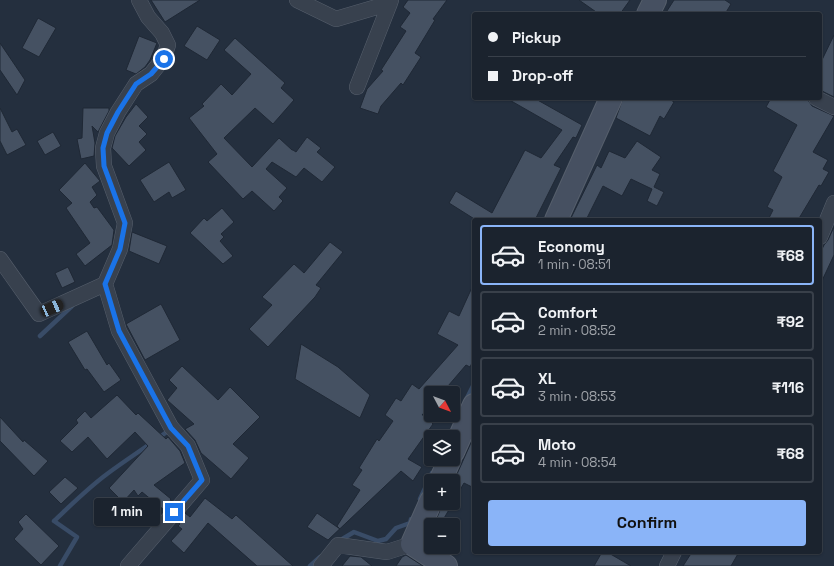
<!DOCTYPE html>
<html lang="en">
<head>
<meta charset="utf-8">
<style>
  body { margin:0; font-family:"Space Grotesk",sans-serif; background:#282f3a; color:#f1f3f6; height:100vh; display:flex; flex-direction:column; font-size:15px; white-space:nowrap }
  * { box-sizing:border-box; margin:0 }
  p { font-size:13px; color:#a0a4aa }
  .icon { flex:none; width:22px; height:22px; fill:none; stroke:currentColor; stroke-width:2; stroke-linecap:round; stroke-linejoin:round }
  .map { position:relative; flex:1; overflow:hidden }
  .side { position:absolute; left:472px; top:218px; width:350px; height:336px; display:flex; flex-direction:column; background:#1b232e; border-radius:4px; box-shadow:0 1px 3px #0004,0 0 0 1px #39404a }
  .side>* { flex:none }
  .hud { position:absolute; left:472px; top:12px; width:350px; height:88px; border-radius:4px; box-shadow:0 1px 3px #0004,0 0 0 1px #39404a; display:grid; align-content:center; height:88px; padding:0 16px; background:#1b232e }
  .needle { width:26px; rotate:131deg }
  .tools { position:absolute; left:424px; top:386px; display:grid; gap:8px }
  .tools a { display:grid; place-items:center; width:36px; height:36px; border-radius:4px; background:#1b232e; box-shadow:0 1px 3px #0004,0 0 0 1px #39404a; font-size:20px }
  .end { position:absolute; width:18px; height:18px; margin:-9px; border:5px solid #1a73e8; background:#fff; box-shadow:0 0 0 2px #fff }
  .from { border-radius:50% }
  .bubble { position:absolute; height:28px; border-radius:4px; background:#1b232e; box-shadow:0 1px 3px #0004,0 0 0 1px #39404a; font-size:13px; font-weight:700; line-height:28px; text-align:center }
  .car { position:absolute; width:12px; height:24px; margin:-12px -6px; border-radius:5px; box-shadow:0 0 3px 1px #0007; background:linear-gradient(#222 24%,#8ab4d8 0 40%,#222 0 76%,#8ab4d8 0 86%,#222 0) }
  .hud b { display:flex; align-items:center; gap:14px; height:38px; font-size:15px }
  .hud b+b { border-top:1px solid #39404a }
  .hud i { width:10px; height:10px; background:#f1f3f6 }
  ul { padding:7px 0 0; list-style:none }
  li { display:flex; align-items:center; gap:12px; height:60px; margin:0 8px 6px; padding:0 8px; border:2px solid #39404a; border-radius:4px }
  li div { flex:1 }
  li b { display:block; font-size:15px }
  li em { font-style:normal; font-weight:700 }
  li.selected { border-color:#8ab4f8 }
  li>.icon { width:36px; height:36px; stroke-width:1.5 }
  .button { display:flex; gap:8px; margin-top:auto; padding:8px 16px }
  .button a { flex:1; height:46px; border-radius:4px; background:#8ab4f8; color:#111; font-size:16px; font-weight:700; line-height:46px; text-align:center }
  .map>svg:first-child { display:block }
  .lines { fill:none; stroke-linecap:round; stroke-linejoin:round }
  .stream { stroke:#394c67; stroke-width:4.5 }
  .building { fill:#455162; stroke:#1f2835 }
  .street-casing { stroke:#565f6c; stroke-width:16 }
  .secondary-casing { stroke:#565f6c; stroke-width:24 }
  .street { stroke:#38414e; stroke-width:15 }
  .secondary { stroke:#465061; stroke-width:22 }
  .route { stroke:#1a73e8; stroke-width:5 }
</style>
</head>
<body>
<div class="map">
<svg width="834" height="566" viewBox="0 0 834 566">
  <rect width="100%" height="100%" fill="#242f3e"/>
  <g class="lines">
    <!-- stream -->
    <path class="stream" d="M 40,336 L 72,306
      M 466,400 L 474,384
      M 420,499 L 432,473
      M 339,541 L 354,532 L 378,541 L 386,539 L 396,528 L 410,523 L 411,519
      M 60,566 L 77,537 L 54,521 C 71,505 88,488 107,474 C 127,459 148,446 168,431 L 166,428
      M 310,566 L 320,557"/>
  </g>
  <!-- building -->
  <path class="building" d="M 151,0 L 200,0 L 165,22 Z
    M 408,0 L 447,0 L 433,19 L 435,20 L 415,53 L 421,57 L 403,85 L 401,83 L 381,106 L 378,114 L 360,108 L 367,89 L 383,71 L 381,70 L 406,31 L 400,27 L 410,13 L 403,7 Z
    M 579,0 L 630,0 L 620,14 L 599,14 Z
    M 674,0 L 725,0 L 731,4 L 725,14 L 665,14 Z
    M 38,18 L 56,28 L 39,57 L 22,48 Z
    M 197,26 L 220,40 L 207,60 L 184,46 Z
    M 834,35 L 834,97 L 820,90 L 820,64 Z
    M 139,36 L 157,43 L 150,60 L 145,67 L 136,74 L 126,70 Z
    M 235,38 L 285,83 L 281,88 L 294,100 L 273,124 L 255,108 L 224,138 L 252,167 L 279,138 L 292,150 L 293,150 L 296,152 L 307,137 L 321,148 L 317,152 L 335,167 L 322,182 L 304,168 L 296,177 L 272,162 L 266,169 L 287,188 L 279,197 L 283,201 L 274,211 L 252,191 L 243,199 L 208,162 L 217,154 L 189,118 L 204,106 L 202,104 L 221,84 L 232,95 L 251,74 L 224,50 Z
    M 0,43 L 25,80 L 17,95 L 0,70 Z
    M 506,98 L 534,98 L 582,125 L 576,138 L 573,137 L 554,165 L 561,168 L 535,220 L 476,220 L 449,203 L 456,191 L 492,213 L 525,150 L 541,158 L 562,130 Z
    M 623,98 L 668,98 L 674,102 L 664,119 L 660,116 L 650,136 L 616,118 Z
    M 771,98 L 803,98 L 808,100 L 812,106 L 834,116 L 813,152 L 828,160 L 823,169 L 829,172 L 821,186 L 819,185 L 798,220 L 768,220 L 773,210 L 767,207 L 782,177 L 773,171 L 797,125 L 766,107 Z
    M 136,104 L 148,117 L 139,126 L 147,134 L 139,142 L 146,150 L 129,166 L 112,148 L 115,136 L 126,117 Z
    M 0,108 L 12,132 L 17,129 L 26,145 L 7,155 L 0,141 Z
    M 83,108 L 109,108 L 109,111 L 98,132 L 92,126 L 95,143 L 94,156 L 81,159 L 77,139 L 82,138 Z
    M 53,132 L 61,146 L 45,155 L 37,141 Z
    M 637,141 L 661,157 L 652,170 L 660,174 L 654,187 L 664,192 L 657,206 L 647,201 L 652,189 L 631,179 L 622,196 L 603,186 L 586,220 L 570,220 L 597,165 L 601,168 L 609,151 L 625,158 Z
    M 169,162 L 186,190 L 172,198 L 169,192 L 154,202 L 140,180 Z
    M 85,163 L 100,181 L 92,187 L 97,195 L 90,202 L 94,208 L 97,207 L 114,230 L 112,245 L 85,266 L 76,254 L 90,243 L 66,208 L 72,203 L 59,190 Z
    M 222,208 L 234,222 L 221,234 L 224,237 L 220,241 L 233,256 L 223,264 L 190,233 L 204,218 L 207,221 Z
    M 834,227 L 834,255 L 820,285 L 820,253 L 824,245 L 828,240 Z
    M 132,232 L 167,246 L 159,264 L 129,251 Z
    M 330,242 L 343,252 L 316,285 L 321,288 L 315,297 L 268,347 L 249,329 L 272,305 L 262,297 L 294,264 L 304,273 Z
    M 68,267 L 75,282 L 62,288 L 55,273 Z
    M 474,283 L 474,359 L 470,367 L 466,365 L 442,393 L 431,393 L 431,405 L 422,415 L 434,415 L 430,421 L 433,424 L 408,459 L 422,467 L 413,481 L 401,471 L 328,540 L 307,527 L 317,513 L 340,529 L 337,526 L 360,490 L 352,485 L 362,470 L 359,468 L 377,439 L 379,441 L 393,421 L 385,415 L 396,398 L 401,401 L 412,384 L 419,389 L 458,345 L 437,334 L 449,311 L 459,316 Z
    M 161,304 L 180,340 L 145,360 L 126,324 Z
    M 87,331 L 107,365 L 109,363 L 121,380 L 104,392 L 87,369 L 85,370 L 68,342 Z
    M 301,344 L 338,367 L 370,395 L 360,418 L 295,379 Z
    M 182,366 L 218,400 L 230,387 L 260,417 L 233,444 L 249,458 L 231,479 L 201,453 L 195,440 L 185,429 L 194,424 L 167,400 L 177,388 L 169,380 Z
    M 117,395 L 136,415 L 138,413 L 166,439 L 168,437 L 180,451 L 185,463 L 154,485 L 171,499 L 170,500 L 172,501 L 164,510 L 142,492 L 138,496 L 134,490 L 123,502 L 109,488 L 148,446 L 135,432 L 107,459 L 88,437 L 72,452 L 60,441 L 78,423 L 76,420 L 85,411 L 91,418 Z
    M 0,417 L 23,442 L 24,440 L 48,461 L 34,476 L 0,441 Z
    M 474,436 L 474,488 L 464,483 L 453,502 L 453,483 Z
    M 65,477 L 78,488 L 61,504 L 49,492 Z
    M 205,498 L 232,519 L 236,515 L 293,566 L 257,566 L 208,523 L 184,553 L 171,541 L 182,529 L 178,526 L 180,524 L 178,522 L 185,513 L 190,517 Z
    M 443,503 L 453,503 L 440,525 L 434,525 Z
    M 26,514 L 59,546 L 41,565 L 14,539 L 23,529 L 18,522 Z
    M 602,552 L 607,552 L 631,566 L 594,566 Z
    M 692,552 L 739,552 L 731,566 L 683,566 Z
    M 406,555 L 423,566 L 396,566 L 402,557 Z
    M 350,556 L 361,557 L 372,566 L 342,566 Z"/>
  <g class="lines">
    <!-- street casing -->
    <g class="street-casing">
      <path id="street" d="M 297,0 L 336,19 L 390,3 L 391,0
        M 357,87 L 390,3
        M 816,98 L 834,107
        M 820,237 L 834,203
        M 0,259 L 39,314 L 105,284
        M 128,566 L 202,480 L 188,446 L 171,427 L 119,331 L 105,284 L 120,249 L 125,223 L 104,166 L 103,148 L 107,133 L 118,112 L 136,84 L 151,74 L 163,59 L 168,45 L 162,33 L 148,17 L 139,0
        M 321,566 L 338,545 L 387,552 L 412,544
        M 667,566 L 674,552"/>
    </g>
    <!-- secondary casing -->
    <g class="secondary-casing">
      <path id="secondary" d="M 648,14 L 655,0
        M 556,220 L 611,98
        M 453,452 L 474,405
        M 440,481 L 450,459
        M 431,501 L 412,544 L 446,566"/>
    </g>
    <!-- street -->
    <use href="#street" class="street"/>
    <!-- secondary -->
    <use href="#secondary" class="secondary"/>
  </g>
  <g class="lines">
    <!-- route -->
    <path class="route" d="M 164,59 L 151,74 L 136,84 L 118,112 L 107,133 L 103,148 L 104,166 L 125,223 L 120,249 L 105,284 L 119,331 L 171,428 L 188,446 L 202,480 L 174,512"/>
  </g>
</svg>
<div class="tools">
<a><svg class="needle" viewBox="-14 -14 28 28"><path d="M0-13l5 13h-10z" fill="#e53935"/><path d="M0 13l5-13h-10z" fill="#a0a4aa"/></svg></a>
<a><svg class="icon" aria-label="layers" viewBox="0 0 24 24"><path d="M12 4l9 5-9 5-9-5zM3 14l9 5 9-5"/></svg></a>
<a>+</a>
<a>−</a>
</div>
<i class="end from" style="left:164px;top:59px"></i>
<i class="end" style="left:174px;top:512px"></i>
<div class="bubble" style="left:94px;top:498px;width:66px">1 min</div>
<i class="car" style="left:52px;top:308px;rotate:66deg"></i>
<div class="hud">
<b><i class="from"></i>Pickup</b>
<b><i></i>Drop-off</b>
</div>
<section class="side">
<ul>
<li class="selected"><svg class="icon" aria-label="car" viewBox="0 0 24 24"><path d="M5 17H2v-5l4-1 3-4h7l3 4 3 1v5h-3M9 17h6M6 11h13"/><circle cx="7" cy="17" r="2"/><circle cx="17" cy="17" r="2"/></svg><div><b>Economy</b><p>1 min · 08:51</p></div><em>₹68</em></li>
<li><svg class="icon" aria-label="car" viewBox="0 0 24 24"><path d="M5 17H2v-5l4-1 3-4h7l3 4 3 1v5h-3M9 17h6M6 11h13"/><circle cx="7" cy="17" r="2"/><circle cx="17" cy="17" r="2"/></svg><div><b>Comfort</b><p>2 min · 08:52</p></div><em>₹92</em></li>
<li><svg class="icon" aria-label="car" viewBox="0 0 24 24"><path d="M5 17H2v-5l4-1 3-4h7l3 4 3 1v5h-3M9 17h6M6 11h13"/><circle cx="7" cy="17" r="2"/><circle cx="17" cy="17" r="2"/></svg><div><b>XL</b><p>3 min · 08:53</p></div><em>₹116</em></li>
<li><svg class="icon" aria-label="car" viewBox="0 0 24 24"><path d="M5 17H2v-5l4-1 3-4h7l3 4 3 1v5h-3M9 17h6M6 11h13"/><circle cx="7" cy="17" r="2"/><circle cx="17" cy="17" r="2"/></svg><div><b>Moto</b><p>4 min · 08:54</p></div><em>₹68</em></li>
</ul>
<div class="button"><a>Confirm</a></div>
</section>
</div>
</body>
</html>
